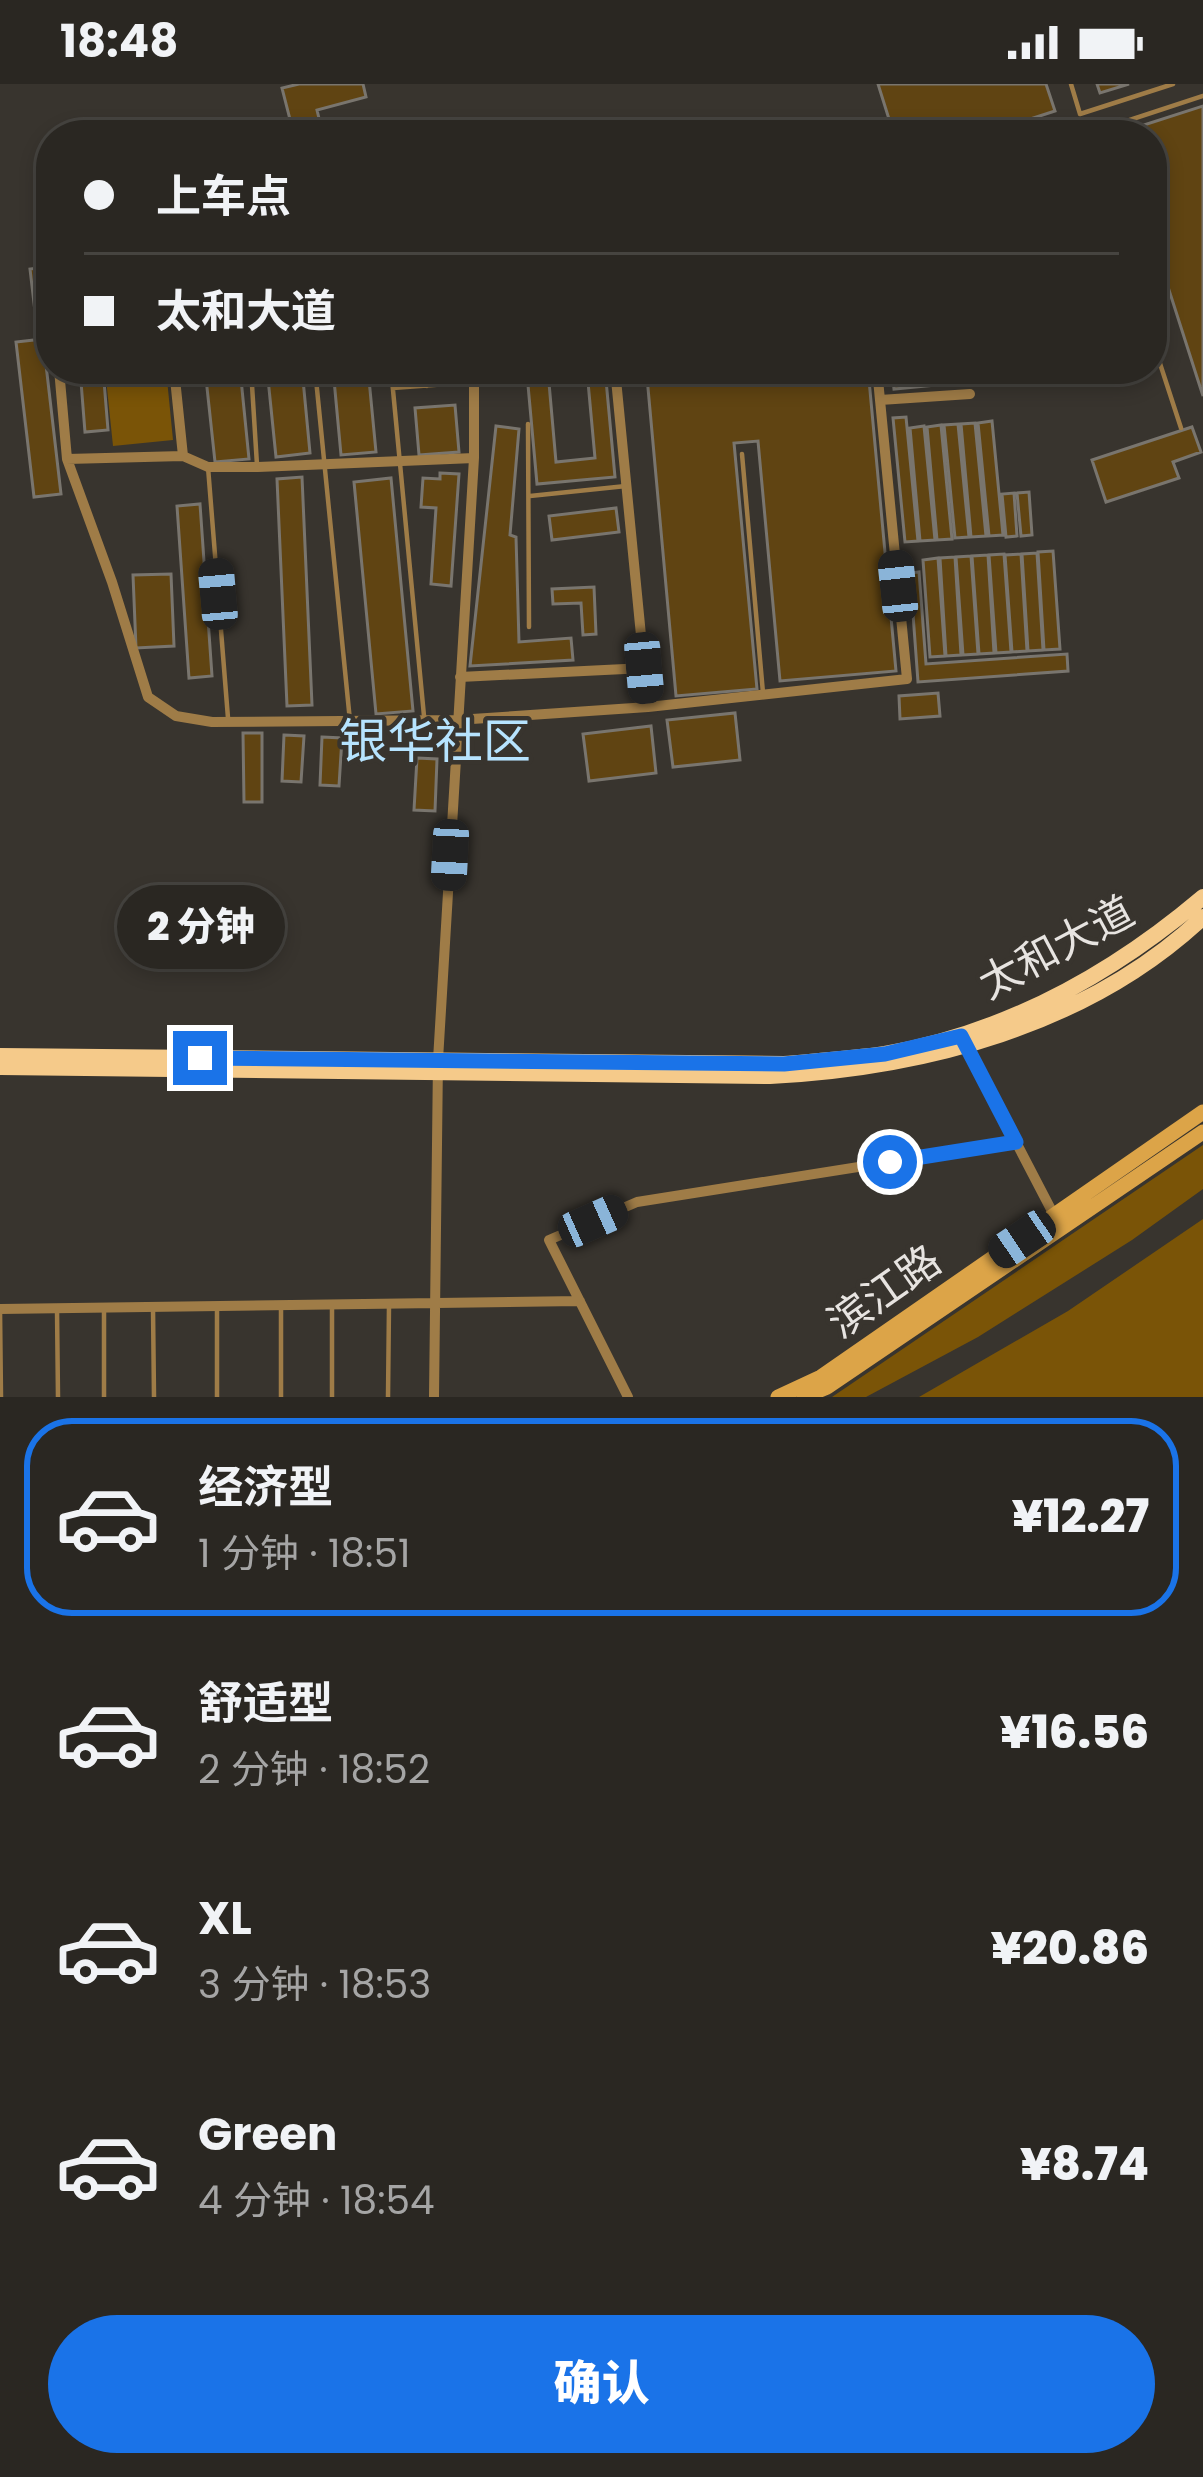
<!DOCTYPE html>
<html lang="zh">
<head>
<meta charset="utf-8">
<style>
  body { margin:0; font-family:Poppins,"Noto Sans SC",sans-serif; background:#36332f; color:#f1f3f6; height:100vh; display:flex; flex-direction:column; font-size:45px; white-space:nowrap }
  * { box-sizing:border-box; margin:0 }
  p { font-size:39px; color:#a5a5a5 }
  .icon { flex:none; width:66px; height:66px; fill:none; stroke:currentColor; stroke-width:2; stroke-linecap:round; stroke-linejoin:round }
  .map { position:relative; height:1313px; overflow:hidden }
  .drawer { display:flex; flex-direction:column; background:#2a2722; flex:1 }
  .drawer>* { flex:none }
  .guide { position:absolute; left:36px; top:36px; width:1131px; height:264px; border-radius:48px; box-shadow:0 6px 18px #0003,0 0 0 3px #464440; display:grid; align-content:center; height:264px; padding:0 48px; background:#2a2722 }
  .end { position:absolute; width:54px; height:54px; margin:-27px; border:15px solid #1a73e8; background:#fff; box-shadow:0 0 0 6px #fff }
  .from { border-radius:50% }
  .bubble { position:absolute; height:84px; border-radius:42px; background:#2a2722; box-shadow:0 6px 18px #0003,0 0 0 3px #464440; font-size:39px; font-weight:800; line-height:84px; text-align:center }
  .car { position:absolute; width:36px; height:72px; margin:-36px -18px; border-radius:15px; box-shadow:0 0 9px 3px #0007; background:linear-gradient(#222 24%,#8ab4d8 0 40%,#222 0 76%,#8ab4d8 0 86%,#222 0) }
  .guide b { display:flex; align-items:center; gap:42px; height:114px; font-size:45px }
  .guide b+b { border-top:3px solid #464440 }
  .guide i { width:30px; height:30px; background:#f1f3f6 }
  ul { padding:21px 0 0; list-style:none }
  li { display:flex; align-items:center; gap:36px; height:198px; margin:0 24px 18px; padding:0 24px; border:6px solid transparent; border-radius:48px }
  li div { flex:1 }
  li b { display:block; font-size:45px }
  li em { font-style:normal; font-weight:800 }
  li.on { border-color:#1a73e8 }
  li>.icon { width:108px; height:108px; stroke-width:1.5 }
  .cta { display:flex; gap:24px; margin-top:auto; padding:24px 48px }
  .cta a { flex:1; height:138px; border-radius:72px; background:#1a73e8; color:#fff; font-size:48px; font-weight:800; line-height:138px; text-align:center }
  .status { display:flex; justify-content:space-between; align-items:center; height:84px; padding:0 60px; background:#2a2722; direction:ltr }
  .status svg { height:33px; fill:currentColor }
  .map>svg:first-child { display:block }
  .green { fill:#7a5407 }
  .building { fill:#604412; stroke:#79756e; stroke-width:3 }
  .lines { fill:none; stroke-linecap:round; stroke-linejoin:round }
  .lane { stroke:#9f7c47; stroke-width:4.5 }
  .street { stroke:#9f7c47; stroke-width:10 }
  .secondary { stroke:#dca448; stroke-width:15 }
  .primary { stroke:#f5ca8a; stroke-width:16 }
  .route { stroke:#1a73e8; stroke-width:15 }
  .labels { text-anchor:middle; stroke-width:9; stroke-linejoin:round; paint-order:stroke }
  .street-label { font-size:42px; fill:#e7e4e1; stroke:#38342e }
  .quarter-label { font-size:48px; fill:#b6e3fe; stroke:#38342e }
</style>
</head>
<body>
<div class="status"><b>18:48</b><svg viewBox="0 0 49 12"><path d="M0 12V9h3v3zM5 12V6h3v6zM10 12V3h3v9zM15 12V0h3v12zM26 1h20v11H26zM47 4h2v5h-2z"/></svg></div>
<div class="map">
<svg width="1203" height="1313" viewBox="0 0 1203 1313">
  <rect width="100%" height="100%" fill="#38342e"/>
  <!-- green -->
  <path class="green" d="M 105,285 L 166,285 L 173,356 L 113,362 Z
    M 1203,1061 L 1203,1105 L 1132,1156 L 978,1253 L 866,1313 L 832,1313 Z
    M 1203,1135 L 1203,1313 L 919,1313 L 1068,1227 Z"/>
  <!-- building -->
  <path class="building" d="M 299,0 L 363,0 L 366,13 L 317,26 L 323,51 L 294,51 L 282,4 Z
    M 878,0 L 1046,0 L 1055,27 L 981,51 L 894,51 Z
    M 1097,0 L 1129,0 L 1100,9 Z
    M 1203,22 L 1203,312 L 1152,153 L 1152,51 L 1119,49 Z
    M 47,183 L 51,234 L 36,236 L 30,185 Z
    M 43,255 L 61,410 L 34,413 L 16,258 Z
    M 80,285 L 103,285 L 108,346 L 85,348 Z
    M 205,285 L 240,285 L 249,375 L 215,378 Z
    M 267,285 L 302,285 L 310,369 L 276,373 Z
    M 333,285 L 368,285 L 376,368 L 341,371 Z
    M 402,285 L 421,285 L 422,295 L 403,297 Z
    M 445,285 L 467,285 L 467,295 L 445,295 Z
    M 731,285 L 868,285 L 896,587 L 780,597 L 758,357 L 734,359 L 757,605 L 676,612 L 647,293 Z
    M 892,285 L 967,285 L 968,298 L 894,305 Z
    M 606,296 L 615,393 L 537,400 L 528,301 L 549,299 L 556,378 L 595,374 L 588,298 Z
    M 455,321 L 459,368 L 419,371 L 415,324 Z
    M 906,333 L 918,457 L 905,458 L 893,334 Z
    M 992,337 L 1003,451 L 989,452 L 978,339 Z
    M 975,339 L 986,452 L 971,453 L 961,340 Z
    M 958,340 L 969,453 L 955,454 L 944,341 Z
    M 941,341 L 952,455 L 937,456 L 927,343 Z
    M 496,342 L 519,345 L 510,451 L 516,453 L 519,558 L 571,554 L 573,576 L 470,582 Z
    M 924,342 L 935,456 L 920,457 L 910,344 Z
    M 1192,343 L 1201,368 L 1173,378 L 1179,394 L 1106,418 L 1092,376 Z
    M 440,389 L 459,390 L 451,502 L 431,500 L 436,424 L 421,423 L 423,394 L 440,395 Z
    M 302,393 L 312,621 L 287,622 L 277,395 Z
    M 391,394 L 413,627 L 376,630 L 354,398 Z
    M 1029,408 L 1032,451 L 1021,452 L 1017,409 Z
    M 1014,409 L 1017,452 L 1006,453 L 1002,410 Z
    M 200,420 L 212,592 L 189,594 L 177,422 Z
    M 616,424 L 619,448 L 552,456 L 549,432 Z
    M 1053,467 L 1060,565 L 1044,566 L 1038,468 Z
    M 1037,469 L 1043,566 L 1028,567 L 1022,470 Z
    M 1004,470 L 1011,568 L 996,569 L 989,471 Z
    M 1021,470 L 1027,567 L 1012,568 L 1005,471 Z
    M 988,471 L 994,569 L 979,570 L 972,472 Z
    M 971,472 L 978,570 L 963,571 L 956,473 Z
    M 955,473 L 961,571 L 946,572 L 940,474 Z
    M 938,474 L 945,572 L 930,573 L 923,476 Z
    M 919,488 L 926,580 L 1067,570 L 1068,587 L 918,598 L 910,489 Z
    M 171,490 L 174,562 L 136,564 L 133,491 Z
    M 594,503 L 596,550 L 583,551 L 581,519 L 553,520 L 552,505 Z
    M 938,609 L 940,632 L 900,635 L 899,612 Z
    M 735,629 L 740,676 L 673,683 L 667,636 Z
    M 651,642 L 656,689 L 589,697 L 583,650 Z
    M 243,649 L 262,649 L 262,718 L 244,718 Z
    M 284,651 L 304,652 L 301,698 L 282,697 Z
    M 322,653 L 342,654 L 339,702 L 320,701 Z
    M 417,674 L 437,675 L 435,727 L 414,726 Z"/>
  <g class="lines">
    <!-- lane -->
    <path class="lane" d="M 1071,0 L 1080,30 L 1173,0
      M 1084,51 L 1203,12
      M 1152,255 L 1181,344
      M 251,285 L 257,381
      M 315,285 L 350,637
      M 391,285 L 424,632
      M 426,285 L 427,302
      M 393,304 L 474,298
      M 528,340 L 529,543
      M 742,370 L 763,609
      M 208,383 L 228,634
      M 530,412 L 626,402
      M 281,1222 L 281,1313
      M 332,1222 L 332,1313
      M 104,1224 L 104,1313
      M 153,1224 L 154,1313
      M 0,1225 L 1,1313
      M 57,1225 L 58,1313
      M 217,1313 L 217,1223
      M 388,1313 L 389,1221"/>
    <!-- street -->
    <path class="street" d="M 465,49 L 465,51
      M 59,285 L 67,375 L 183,372 L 208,383 L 258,383 L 474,374
      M 174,285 L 183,372
      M 615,285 L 648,623
      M 880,316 L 970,310
      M 67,375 L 112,498 L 148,613 L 176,632 L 212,638 L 457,636 L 648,623 L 907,595 L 877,285
      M 460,593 L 645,584
      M 965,960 L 1056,1135
      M 0,1225 L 580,1217
      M 434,1313 L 438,976 L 474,374 L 474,285
      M 628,1313 L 549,1156 L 637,1118 L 1016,1058"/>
    <!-- secondary -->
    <path class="secondary" d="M 778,1313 L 821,1293 L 1203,1028
      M 804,1313 L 827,1303 L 1203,1048"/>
    <!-- primary -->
    <path class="primary" d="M 0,972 L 784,980 C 818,977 852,975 885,970 C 1005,949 1111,891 1203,813
      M 0,983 L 770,992 C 924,984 1087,942 1203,833"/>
  </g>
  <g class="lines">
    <!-- route -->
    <path class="route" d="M 200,974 L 784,980 L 885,970 L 961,952 L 1016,1058 L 890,1078"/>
  </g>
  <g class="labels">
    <!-- street labels -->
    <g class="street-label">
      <text transform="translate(1056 863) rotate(-28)" y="15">太和大道</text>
      <text transform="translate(884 1207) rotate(-35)" y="15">滨江路</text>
    </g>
    <!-- quarter labels -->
    <g class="quarter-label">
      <text x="435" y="674">银华社区</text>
    </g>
  </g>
</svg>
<i class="end from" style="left:890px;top:1078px"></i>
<i class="end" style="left:200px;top:974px"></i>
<div class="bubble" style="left:117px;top:801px;width:168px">2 分钟</div>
<i class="car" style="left:898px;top:502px;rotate:354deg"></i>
<i class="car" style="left:218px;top:510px;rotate:355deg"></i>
<i class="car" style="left:644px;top:584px;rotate:175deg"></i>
<i class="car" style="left:450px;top:771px;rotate:183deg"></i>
<i class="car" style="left:593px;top:1137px;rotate:66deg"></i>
<i class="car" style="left:1022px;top:1155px;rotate:236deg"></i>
<div class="guide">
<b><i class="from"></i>上车点</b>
<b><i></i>太和大道</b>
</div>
</div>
<section class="drawer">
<ul>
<li class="on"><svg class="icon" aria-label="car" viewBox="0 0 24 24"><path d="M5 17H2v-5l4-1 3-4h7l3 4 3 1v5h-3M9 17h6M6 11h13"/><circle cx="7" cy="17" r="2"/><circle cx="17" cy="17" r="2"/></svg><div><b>经济型</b><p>1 分钟 · 18:51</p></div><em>¥12.27</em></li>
<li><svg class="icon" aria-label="car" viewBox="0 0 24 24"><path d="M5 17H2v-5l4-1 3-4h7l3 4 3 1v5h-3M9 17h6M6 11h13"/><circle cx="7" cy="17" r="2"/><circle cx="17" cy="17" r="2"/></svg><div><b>舒适型</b><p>2 分钟 · 18:52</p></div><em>¥16.56</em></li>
<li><svg class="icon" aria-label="car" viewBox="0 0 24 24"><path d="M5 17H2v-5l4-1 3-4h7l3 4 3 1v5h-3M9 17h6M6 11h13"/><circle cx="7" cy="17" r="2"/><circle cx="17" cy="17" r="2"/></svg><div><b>XL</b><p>3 分钟 · 18:53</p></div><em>¥20.86</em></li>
<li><svg class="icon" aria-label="car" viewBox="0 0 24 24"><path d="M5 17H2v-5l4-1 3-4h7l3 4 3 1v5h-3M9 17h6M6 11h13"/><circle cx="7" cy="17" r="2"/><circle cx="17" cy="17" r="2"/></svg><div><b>Green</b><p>4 分钟 · 18:54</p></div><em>¥8.74</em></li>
</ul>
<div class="cta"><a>确认</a></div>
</section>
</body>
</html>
